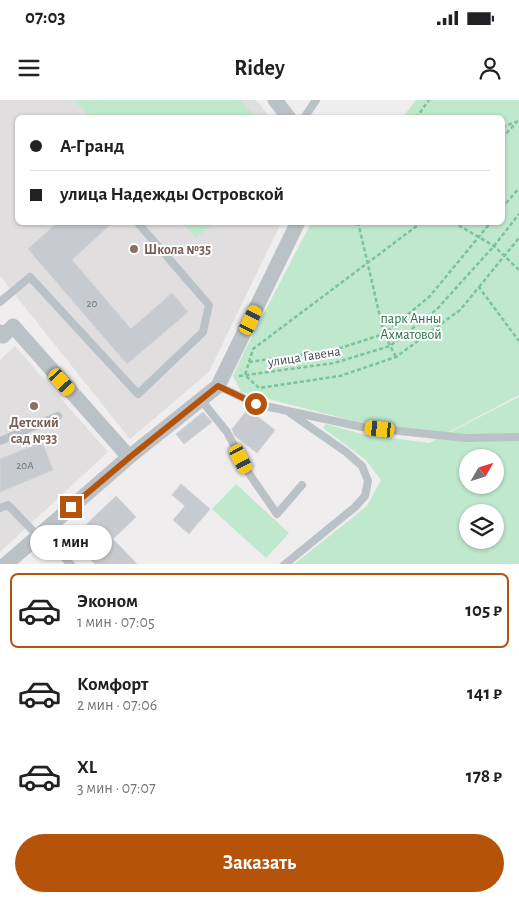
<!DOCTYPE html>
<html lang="ru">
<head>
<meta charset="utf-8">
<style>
  body { margin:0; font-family:"Alegreya Sans",sans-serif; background:#f6f6f6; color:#202124; height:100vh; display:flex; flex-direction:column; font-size:19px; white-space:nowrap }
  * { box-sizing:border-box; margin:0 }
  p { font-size:16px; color:#757577 }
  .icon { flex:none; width:28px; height:28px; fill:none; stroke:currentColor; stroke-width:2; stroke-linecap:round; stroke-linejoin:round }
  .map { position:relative; height:464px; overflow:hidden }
  .panel { display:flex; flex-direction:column; background:#fff; flex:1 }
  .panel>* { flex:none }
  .hud { position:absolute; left:15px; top:15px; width:490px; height:110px; border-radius:8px; box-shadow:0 1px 4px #0004; display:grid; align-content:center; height:110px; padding:0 15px; background:#fff }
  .needle { width:32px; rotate:51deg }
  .fabs { position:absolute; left:459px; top:349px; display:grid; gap:10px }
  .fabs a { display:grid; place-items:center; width:45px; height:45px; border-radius:50%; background:#fff; box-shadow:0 1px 4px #0004; font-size:25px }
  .end { position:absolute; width:22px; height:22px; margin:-11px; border:6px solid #b45309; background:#fff; box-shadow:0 0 0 2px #fff }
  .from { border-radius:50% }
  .bubble { position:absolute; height:35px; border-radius:18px; background:#fff; box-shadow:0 1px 4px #0004; font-size:16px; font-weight:700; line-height:35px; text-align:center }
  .car { position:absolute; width:15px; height:30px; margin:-15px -8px; border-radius:6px; box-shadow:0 0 4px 1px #0007; background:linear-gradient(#f5c518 24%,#345 0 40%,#f5c518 0 76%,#345 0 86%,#f5c518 0) }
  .hud b { display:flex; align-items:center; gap:18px; height:48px; font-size:19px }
  .hud b+b { border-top:1px solid #e0e0e0 }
  .hud i { width:12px; height:12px; background:#202124 }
  ul { padding:9px 0 0; list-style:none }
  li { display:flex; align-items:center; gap:15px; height:75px; margin:0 10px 8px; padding:0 5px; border:2px solid transparent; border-radius:8px }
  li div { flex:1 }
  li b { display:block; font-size:19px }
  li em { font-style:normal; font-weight:700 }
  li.selected { border-color:#b45309 }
  li>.icon { width:45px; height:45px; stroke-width:1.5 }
  .cta { display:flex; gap:10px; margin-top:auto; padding:10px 15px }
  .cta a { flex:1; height:58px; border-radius:30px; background:#b45309; color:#fff; font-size:20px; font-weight:700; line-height:58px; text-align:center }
  .status { display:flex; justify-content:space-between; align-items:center; height:35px; padding:0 25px; background:#fff; direction:ltr }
  .status svg { height:14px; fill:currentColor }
  header { display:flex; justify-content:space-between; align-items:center; height:65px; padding:0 15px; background:#fff; font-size:22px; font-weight:700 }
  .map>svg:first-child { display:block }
  .education { fill:#e0dede }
  .green { fill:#bfe8cd; fill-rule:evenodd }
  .building { fill:#c7cacf; stroke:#d1d3d7 }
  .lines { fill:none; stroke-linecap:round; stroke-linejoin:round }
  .path { stroke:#7cc29b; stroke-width:2.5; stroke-dasharray:4 2.5; stroke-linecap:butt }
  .lane { stroke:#bac2c8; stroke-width:8 }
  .street { stroke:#bac2c8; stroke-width:15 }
  .route { stroke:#b45309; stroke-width:6 }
  .education-dot { fill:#8d6e63; stroke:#fff; stroke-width:2 }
  .labels { text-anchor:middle; stroke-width:4; stroke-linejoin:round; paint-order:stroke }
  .number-label { font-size:11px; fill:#676f76 }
  .education-label { font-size:14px; font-weight:bold; fill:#785e54; stroke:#fff; text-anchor:start }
  .park-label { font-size:14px; fill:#217043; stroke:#fff }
  .street-label { font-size:14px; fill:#475158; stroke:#fff }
</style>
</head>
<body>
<div class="status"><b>07:03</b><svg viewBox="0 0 49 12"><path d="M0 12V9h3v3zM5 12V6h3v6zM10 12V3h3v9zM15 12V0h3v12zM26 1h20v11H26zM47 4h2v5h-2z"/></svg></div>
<header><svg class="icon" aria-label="menu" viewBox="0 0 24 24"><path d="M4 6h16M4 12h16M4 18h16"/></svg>Ridey<svg class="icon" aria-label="person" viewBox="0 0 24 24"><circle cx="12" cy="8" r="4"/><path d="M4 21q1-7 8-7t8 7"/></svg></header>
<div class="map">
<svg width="519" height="465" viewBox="0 0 519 465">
  <rect width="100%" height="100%" fill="#efeded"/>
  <!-- education -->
  <path class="education" d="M 0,0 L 256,0 L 270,17 L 18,18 L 18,122 L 281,123 L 209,272 L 130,339 L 0,176 Z
    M 15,246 L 108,352 L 0,452 L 0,260 Z"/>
  <!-- green -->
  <path class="green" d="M 74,0 L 240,0 L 256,17 L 90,17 Z
    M 416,0 L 519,0 L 519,295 L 445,334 L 362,323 L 241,292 L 233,276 L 246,248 L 311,123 L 502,122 L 502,18 L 403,17 Z
    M 182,123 L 214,123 L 196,138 Z
    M 519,297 L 519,464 L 293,465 L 367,406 L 381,380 L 366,360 L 323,328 L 326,324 L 362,334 L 429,343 ZM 468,358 L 495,358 L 495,385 L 468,385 ZM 468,412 L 495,412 L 495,440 L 468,440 Z
    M 236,384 L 289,433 L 266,458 L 212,409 Z"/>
  <!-- building -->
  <path class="building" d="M 58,122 L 113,122 L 72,160 L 131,229 L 172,193 L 188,212 L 127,264 L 28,149 Z
    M 248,309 L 275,330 L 257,353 L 235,336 L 232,329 Z
    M 203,312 L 212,322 L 184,344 L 176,334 Z
    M 42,342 L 53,370 L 0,392 L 0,359 Z
    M 181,384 L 210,409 L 189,434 L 173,420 L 185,406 L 172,395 Z
    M 116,396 L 136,417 L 113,439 L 138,465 L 96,465 L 71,439 Z"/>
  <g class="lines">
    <!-- path -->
    <path class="path" d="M 416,18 L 429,0
      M 502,27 L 519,21
      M 502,38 L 516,23
      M 502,108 L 519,88
      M 358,122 L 384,234 L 396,257
      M 422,122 L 253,249 L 245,275 L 259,288 L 340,276 L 396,257 L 460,210 L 479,187 L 518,240 L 519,239
      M 453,122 L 494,146 L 519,170
      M 479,187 L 519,138
      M 249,262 L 334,250 L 384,234 L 430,196 L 491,122
      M 239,276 L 334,263 L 390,246 L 437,209 L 494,146 L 519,114"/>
    <!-- lane -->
    <path class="lane" d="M 304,18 L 316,0
      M 0,202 L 30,177 L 138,294 L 203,232 L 209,205 L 137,122
      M 218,286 L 256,304 L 362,327 L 465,338 L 519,337
      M 201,300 L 227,332 L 248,372 L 277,414 L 302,385
      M 0,341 L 58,316
      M 0,408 L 8,405 L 38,436
      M 42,432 L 71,465
      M 284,465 L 355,407 L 365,396 L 368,381 L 362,366 L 346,352 L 290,313"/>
    <!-- street -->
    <path class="street" d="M 275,0 L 289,18
      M 0,232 L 3,236 L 13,226 L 129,357
      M 5,465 L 129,357 L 218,286 L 298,122"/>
  </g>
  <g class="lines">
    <!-- route -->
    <path class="route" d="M 71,407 L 130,357 L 218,286 L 256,304"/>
  </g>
  <!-- markers -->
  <g class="education-dot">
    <circle cx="134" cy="149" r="5"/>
    <circle cx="34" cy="306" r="5"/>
  </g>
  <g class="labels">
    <!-- number labels -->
    <g class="number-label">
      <text x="92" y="207">20</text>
      <text x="25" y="369">20А</text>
    </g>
    <!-- education labels -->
    <g class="education-label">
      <text x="144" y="154">Школа №35</text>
      <text x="34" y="327" text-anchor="middle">Детский<tspan x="34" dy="16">сад №33</tspan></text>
    </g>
    <!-- park labels -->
    <g class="park-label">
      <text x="411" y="223">парк Анны<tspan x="411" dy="16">Ахматовой</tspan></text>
    </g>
    <!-- street labels -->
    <g class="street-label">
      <text transform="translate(304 256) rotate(-9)" y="5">улица Гавена</text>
    </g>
  </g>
</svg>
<div class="fabs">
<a><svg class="needle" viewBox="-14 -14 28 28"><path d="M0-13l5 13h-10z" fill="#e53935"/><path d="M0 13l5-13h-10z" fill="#757577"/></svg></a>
<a><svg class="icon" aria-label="layers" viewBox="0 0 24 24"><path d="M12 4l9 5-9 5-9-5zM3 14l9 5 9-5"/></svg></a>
</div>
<i class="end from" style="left:256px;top:304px"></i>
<i class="end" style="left:71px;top:407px"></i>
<div class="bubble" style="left:30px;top:425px;width:82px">1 мин</div>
<i class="car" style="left:251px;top:220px;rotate:26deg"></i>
<i class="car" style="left:62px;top:282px;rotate:138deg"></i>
<i class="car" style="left:380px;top:329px;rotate:276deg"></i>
<i class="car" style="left:241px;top:359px;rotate:152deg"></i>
<div class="hud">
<b><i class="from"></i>А-Гранд</b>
<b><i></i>улица Надежды Островской</b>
</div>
</div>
<section class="panel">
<ul>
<li class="selected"><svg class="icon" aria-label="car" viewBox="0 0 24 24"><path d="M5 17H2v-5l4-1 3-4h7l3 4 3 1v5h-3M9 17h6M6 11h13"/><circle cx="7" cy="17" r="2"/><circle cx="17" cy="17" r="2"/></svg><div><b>Эконом</b><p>1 мин · 07:05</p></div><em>105 ₽</em></li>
<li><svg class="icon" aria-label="car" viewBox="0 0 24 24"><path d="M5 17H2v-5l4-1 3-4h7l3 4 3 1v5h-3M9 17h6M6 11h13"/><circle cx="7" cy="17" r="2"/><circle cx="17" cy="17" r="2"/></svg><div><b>Комфорт</b><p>2 мин · 07:06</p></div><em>141 ₽</em></li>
<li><svg class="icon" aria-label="car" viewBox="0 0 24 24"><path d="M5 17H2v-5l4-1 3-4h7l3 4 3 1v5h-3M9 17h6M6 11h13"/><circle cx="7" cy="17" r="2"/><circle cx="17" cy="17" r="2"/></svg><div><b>XL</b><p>3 мин · 07:07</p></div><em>178 ₽</em></li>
</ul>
<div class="cta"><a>Заказать</a></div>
</section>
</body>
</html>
